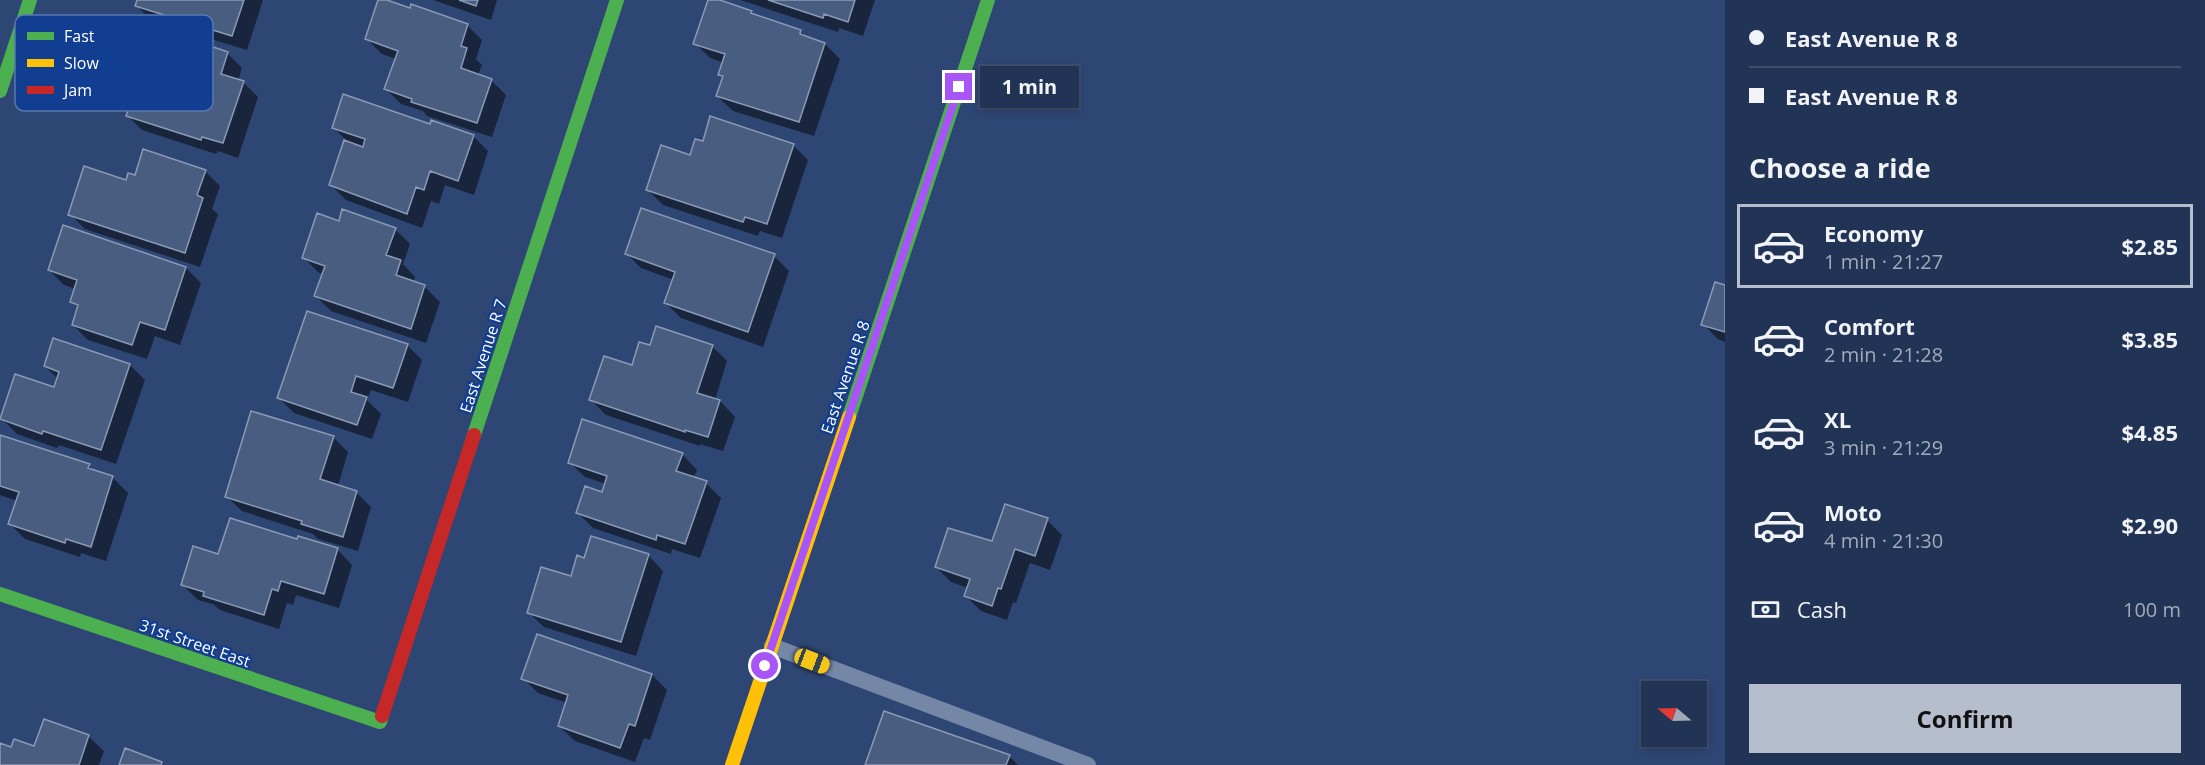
<!DOCTYPE html>
<html lang="en">
<head>
<meta charset="utf-8">
<style>
  body { margin:0; font-family:"Open Sans",sans-serif; background:#2a3c5c; color:#f1f3f6; height:100vh; display:flex; flex-direction:column; font-size:22px; white-space:nowrap }
  * { box-sizing:border-box; margin:0 }
  p { font-size:20px; color:#a2aab9 }
  .icon { flex:none; width:33px; height:33px; fill:none; stroke:currentColor; stroke-width:2; stroke-linecap:round; stroke-linejoin:round }
  .map { position:relative; flex:1; overflow:hidden }
  .sheet { display:flex; flex-direction:column; background:#223456; width:480px }
  .sheet>* { flex:none }
  .hud { display:grid; align-content:center; height:132px; padding:0 24px; background:#223456 }
  .needle { width:39px; rotate:289deg }
  .tools { position:absolute; left:1641px; top:681px; display:grid; gap:12px }
  .tools a { display:grid; place-items:center; width:66px; height:66px; border-radius:0px; background:#223456; box-shadow:0 3px 9px #0003,0 0 0 2px #3f4f6c; font-size:30px }
  .end { position:absolute; width:27px; height:27px; margin:-14px; border:8px solid #a855f7; background:#fff; box-shadow:0 0 0 3px #fff }
  .from { border-radius:50% }
  .bubble { position:absolute; height:42px; border-radius:0px; background:#223456; box-shadow:0 3px 9px #0003,0 0 0 2px #3f4f6c; font-size:20px; font-weight:700; line-height:42px; text-align:center }
  .car { position:absolute; width:18px; height:36px; margin:-18px -9px; border-radius:8px; box-shadow:0 0 4px 2px #0007; background:linear-gradient(#f5c518 24%,#345 0 40%,#f5c518 0 76%,#345 0 86%,#f5c518 0) }
  .hud b { display:flex; align-items:center; gap:21px; height:57px; font-size:22px }
  .hud b+b { border-top:2px solid #3f4f6c }
  .hud i { width:15px; height:15px; background:#f1f3f6 }
  ul { padding:0; list-style:none }
  li { display:flex; align-items:center; gap:18px; height:84px; margin:0 12px 9px; padding:0 12px; border:3px solid transparent; border-radius:0px }
  li div { flex:1 }
  li b { display:block; font-size:22px }
  li em { font-style:normal; font-weight:700 }
  li.active { border-color:#b6bece }
  li>.icon { width:54px; height:54px; stroke-width:1.5 }
  h2 { padding:0 24px; font-size:27px; line-height:72px }
  .pay { display:flex; align-items:center; gap:15px; height:66px; padding:0 24px; font-size:22px }
  .pay p { margin-inline-start:auto }
  .primary-button { display:flex; gap:12px; margin-top:auto; padding:12px 24px }
  .primary-button a { flex:1; height:69px; border-radius:0px; background:#b6bece; color:#111; font-size:24px; font-weight:700; line-height:69px; text-align:center }
  main { display:flex; flex:1; min-height:0 }
  .map>svg:first-child { display:block }
  .shadow { fill:#0007 }
  .building { fill:#495d81; stroke:#8a9ab4; stroke-width:1.5 }
  .lines { fill:none; stroke-linecap:round; stroke-linejoin:round }
  .lane { stroke:#7587a6; stroke-width:16 }
  .fast { stroke:#4caf50; stroke-width:14 }
  .slow { stroke:#ffc107; stroke-width:14 }
  .jam { stroke:#c62828; stroke-width:14 }
  .route { stroke:#a855f7; stroke-width:8 }
  .labels { text-anchor:middle; stroke-width:4.5; stroke-linejoin:round; paint-order:stroke }
  .street-label { font-size:16px; fill:#fff; stroke:#113e90 }
  .key { fill:#113e90; stroke:#5878b1; stroke-width:1.5 }
  .key-label { font-size:16px; fill:#fff }
</style>
</head>
<body>
<main>
<div class="map">
<svg width="1725" height="765" viewBox="0 0 1725 765">
  <rect width="100%" height="100%" fill="#2e4673"/>
  <!-- shadow -->
  <path class="shadow" d="M 139,0 L 263,0 L 247,50 L 152,21 L 137,6 Z
    M 380,0 L 467,25 L 482,40 L 476,59 L 482,65 L 478,75 L 491,80 L 506,95 L 492,137 L 427,116 L 423,111 L 401,104 L 386,89 L 396,59 L 382,54 L 367,39 Z
    M 433,0 L 497,0 L 491,20 Z
    M 710,0 L 715,0 L 800,31 L 807,38 L 825,44 L 840,59 L 814,136 L 733,111 L 717,96 L 724,78 L 720,74 L 724,63 L 710,58 L 695,43 Z
    M 740,0 L 875,0 L 863,36 L 839,28 L 838,32 Z
    M 227,53 L 242,68 L 238,81 L 243,82 L 258,97 L 238,158 L 218,151 L 216,154 L 142,130 L 127,115 L 150,92 L 152,84 L 133,78 L 118,63 Z
    M 431,126 L 473,136 L 488,151 L 474,195 L 445,185 L 439,204 L 431,201 L 422,228 L 346,200 L 331,185 L 351,145 L 334,128 Z
    M 793,145 L 808,160 L 782,238 L 760,231 L 758,236 L 663,205 L 648,190 L 691,157 Z
    M 205,171 L 220,186 L 212,209 L 218,214 L 200,267 L 85,229 L 70,214 L 136,177 Z
    M 340,223 L 395,229 L 410,244 L 403,264 L 415,277 L 413,283 L 425,287 L 440,302 L 426,343 L 331,311 L 316,296 L 323,274 L 319,273 L 303,257 Z
    M 626,253 L 774,256 L 789,271 L 763,347 L 681,318 L 666,303 L 674,280 L 641,268 Z
    M 186,268 L 201,283 L 180,345 L 155,336 L 147,359 L 88,340 L 73,325 L 79,308 L 72,302 L 76,289 L 64,285 L 49,270 Z
    M 1725,286 L 1725,342 L 1718,339 L 1703,324 Z
    M 54,340 L 130,365 L 145,380 L 116,464 L 59,445 L 57,448 L 17,434 L 2,419 L 55,389 L 58,379 L 45,366 Z
    M 407,345 L 422,360 L 408,402 L 371,390 L 367,400 L 381,414 L 372,439 L 294,413 L 279,398 Z
    M 712,346 L 727,361 L 715,400 L 720,401 L 735,417 L 723,451 L 700,444 L 700,446 L 606,415 L 591,400 L 633,367 Z
    M 0,437 L 89,465 L 96,473 L 113,478 L 128,493 L 106,561 L 81,553 L 80,557 L 25,539 L 10,524 L 17,501 L 0,495 Z
    M 333,437 L 348,452 L 338,486 L 356,492 L 371,507 L 358,551 L 318,539 L 313,534 L 242,511 L 226,496 Z
    M 682,454 L 697,470 L 694,477 L 706,483 L 721,498 L 700,558 L 672,549 L 671,554 L 593,528 L 578,513 L 603,494 L 606,484 L 585,477 L 569,462 Z
    M 1047,520 L 1062,535 L 1050,570 L 1030,563 L 1016,603 L 1013,602 L 1007,620 L 981,611 L 966,596 L 968,588 L 951,582 L 936,567 Z
    M 298,541 L 337,549 L 352,565 L 339,608 L 296,595 L 293,605 L 287,603 L 279,629 L 220,610 L 213,604 L 198,600 L 183,585 L 219,556 Z
    M 648,555 L 663,571 L 636,656 L 544,627 L 528,612 L 572,578 L 585,559 Z
    M 538,636 L 652,675 L 667,690 L 650,740 L 644,738 L 635,762 L 575,741 L 559,726 L 567,703 L 538,693 L 523,678 Z
    M 88,736 L 104,751 L 99,765 L 0,765 L 0,744 L 12,748 L 35,748 Z
    M 1009,756 L 1018,765 L 867,765 Z"/>
  <!-- building -->
  <path class="building" d="M 137,0 L 244,0 L 232,36 L 135,6 Z
    M 378,0 L 387,0 L 410,8 L 411,4 L 468,24 L 461,46 L 467,48 L 461,68 L 492,79 L 477,123 L 411,102 L 412,99 L 384,89 L 398,51 L 365,39 Z
    M 459,0 L 478,0 L 476,6 Z
    M 708,0 L 720,0 L 752,11 L 751,13 L 801,30 L 800,34 L 825,43 L 799,122 L 716,96 L 723,76 L 718,75 L 725,54 L 693,44 Z
    M 768,0 L 855,0 L 848,22 L 824,14 L 823,18 Z
    M 131,19 L 228,52 L 221,74 L 244,81 L 223,143 L 202,137 L 201,140 L 126,116 L 136,87 L 149,90 L 153,75 L 116,63 Z
    M 343,94 L 430,124 L 431,120 L 474,135 L 458,181 L 430,171 L 424,190 L 416,187 L 407,214 L 329,185 L 344,140 L 363,147 L 365,139 L 332,128 Z
    M 710,116 L 794,144 L 767,224 L 745,217 L 743,222 L 646,190 L 661,145 L 690,155 L 695,139 L 703,141 Z
    M 143,149 L 206,170 L 197,195 L 203,198 L 185,253 L 68,215 L 84,166 L 126,180 L 128,173 L 135,175 Z
    M 641,208 L 775,254 L 748,332 L 664,303 L 675,272 L 625,254 Z
    M 342,209 L 396,228 L 386,255 L 401,260 L 396,275 L 425,285 L 411,329 L 314,296 L 325,266 L 302,258 L 317,213 L 339,221 Z
    M 63,225 L 186,267 L 165,330 L 140,322 L 132,345 L 72,325 L 78,305 L 70,302 L 77,280 L 48,270 Z
    M 1715,282 L 1725,285 L 1725,332 L 1701,325 Z
    M 307,311 L 408,344 L 393,388 L 356,376 L 351,392 L 367,397 L 357,425 L 277,398 Z
    M 656,326 L 713,345 L 697,393 L 720,400 L 708,437 L 685,430 L 685,432 L 589,400 L 604,356 L 632,365 L 639,342 L 650,345 Z
    M 53,338 L 130,364 L 101,450 L 43,431 L 42,434 L 0,419 L 15,374 L 54,387 L 59,372 L 44,366 Z
    M 251,411 L 334,436 L 320,479 L 357,491 L 343,537 L 301,524 L 302,521 L 225,497 Z
    M 582,419 L 683,453 L 676,471 L 707,481 L 685,544 L 657,535 L 656,540 L 576,513 L 585,486 L 602,492 L 607,476 L 568,463 Z
    M 0,435 L 90,464 L 88,468 L 113,476 L 91,547 L 66,539 L 65,543 L 8,524 L 19,492 L 0,486 Z
    M 1005,504 L 1048,518 L 1035,556 L 1015,549 L 1001,589 L 998,588 L 992,606 L 964,596 L 970,579 L 935,567 L 948,528 L 992,541 Z
    M 230,518 L 297,539 L 298,536 L 338,548 L 324,594 L 281,581 L 278,591 L 272,589 L 264,615 L 203,596 L 204,592 L 181,585 L 193,546 L 218,554 Z
    M 591,536 L 649,554 L 621,642 L 527,613 L 541,567 L 571,576 L 577,555 L 584,558 Z
    M 537,634 L 652,674 L 635,726 L 629,724 L 620,748 L 558,726 L 568,695 L 521,679 Z
    M 884,711 L 1010,755 L 1006,765 L 865,765 Z
    M 44,719 L 89,735 L 79,765 L 0,765 L 0,743 L 11,747 L 14,739 L 34,746 Z
    M 125,748 L 162,762 L 161,765 L 119,765 Z"/>
  <g class="lines">
    <!-- lane -->
    <path class="lane" d="M 772,646 L 1088,765"/>
    <!-- fast -->
    <path class="fast" d="M 0,91 L 30,0
      M 849,417 L 988,0
      M 474,435 L 617,0
      M 0,594 L 380,722 L 382,716"/>
    <!-- slow -->
    <path class="slow" d="M 732,765 L 849,417"/>
    <!-- jam -->
    <path class="jam" d="M 382,716 L 474,435"/>
  </g>
  <g class="lines">
    <!-- route -->
    <path class="route" d="M 765,666 L 959,87"/>
  </g>
  <g class="labels">
    <!-- street labels -->
    <g class="street-label">
      <text transform="translate(483 356) rotate(-72)" y="6">East Avenue R 7</text>
      <text transform="translate(845 377) rotate(-71)" y="6">East Avenue R 8</text>
      <text transform="translate(195 643) rotate(19)" y="6">31st Street East</text>
    </g>
  </g>
  <!-- legend -->
  <rect x="15" y="15" width="198" height="96" rx="9" class="key"/>
  <rect x="27" y="32" width="27" height="8" fill="#4caf50"/>
  <rect x="27" y="59" width="27" height="8" fill="#ffc107"/>
  <rect x="27" y="86" width="27" height="8" fill="#c62828"/>
  <g class="key-label">
    <text x="64" y="42">Fast</text>
    <text x="64" y="69">Slow</text>
    <text x="64" y="96">Jam</text>
  </g>
</svg>
<div class="tools">
<a><svg class="needle" viewBox="-14 -14 28 28"><path d="M0-13l5 13h-10z" fill="#e53935"/><path d="M0 13l5-13h-10z" fill="#a2aab9"/></svg></a>
</div>
<i class="end from" style="left:765px;top:666px"></i>
<i class="end" style="left:959px;top:87px"></i>
<div class="bubble" style="left:980px;top:66px;width:99px">1 min</div>
<i class="car" style="left:812px;top:661px;rotate:111deg"></i>
</div>
<section class="sheet">
<div class="hud">
<b><i class="from"></i>East Avenue R 8</b>
<b><i></i>East Avenue R 8</b>
</div>
<h2>Choose a ride</h2>
<ul>
<li class="active"><svg class="icon" aria-label="car" viewBox="0 0 24 24"><path d="M5 17H2v-5l4-1 3-4h7l3 4 3 1v5h-3M9 17h6M6 11h13"/><circle cx="7" cy="17" r="2"/><circle cx="17" cy="17" r="2"/></svg><div><b>Economy</b><p>1 min · 21:27</p></div><em>$2.85</em></li>
<li><svg class="icon" aria-label="car" viewBox="0 0 24 24"><path d="M5 17H2v-5l4-1 3-4h7l3 4 3 1v5h-3M9 17h6M6 11h13"/><circle cx="7" cy="17" r="2"/><circle cx="17" cy="17" r="2"/></svg><div><b>Comfort</b><p>2 min · 21:28</p></div><em>$3.85</em></li>
<li><svg class="icon" aria-label="car" viewBox="0 0 24 24"><path d="M5 17H2v-5l4-1 3-4h7l3 4 3 1v5h-3M9 17h6M6 11h13"/><circle cx="7" cy="17" r="2"/><circle cx="17" cy="17" r="2"/></svg><div><b>XL</b><p>3 min · 21:29</p></div><em>$4.85</em></li>
<li><svg class="icon" aria-label="car" viewBox="0 0 24 24"><path d="M5 17H2v-5l4-1 3-4h7l3 4 3 1v5h-3M9 17h6M6 11h13"/><circle cx="7" cy="17" r="2"/><circle cx="17" cy="17" r="2"/></svg><div><b>Moto</b><p>4 min · 21:30</p></div><em>$2.90</em></li>
</ul>
<div class="pay"><svg class="icon" aria-label="cash" viewBox="0 0 24 24"><path d="M3 7h18v10H3z"/><circle cx="12" cy="12" r="2"/></svg>Cash<p>100 m</p></div>
<div class="primary-button"><a>Confirm</a></div>
</section>
</main>
</body>
</html>
